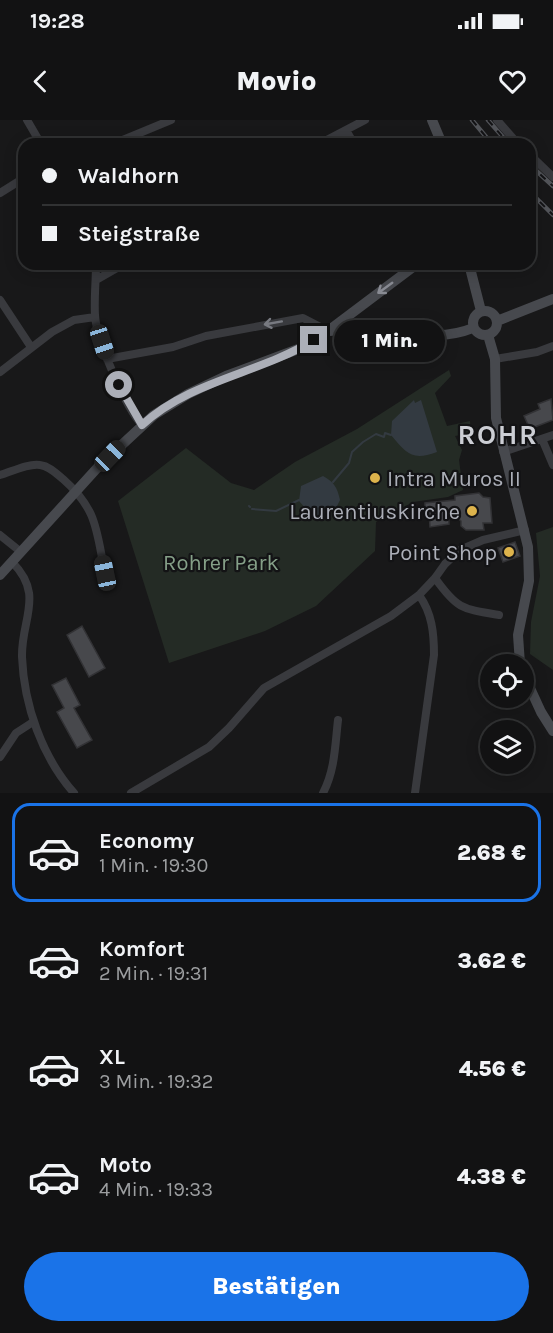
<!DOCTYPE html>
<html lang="de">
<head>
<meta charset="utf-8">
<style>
  body { margin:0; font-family:Karla,sans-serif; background:#1b1b1c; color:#f1f3f6; height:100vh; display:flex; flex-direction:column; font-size:22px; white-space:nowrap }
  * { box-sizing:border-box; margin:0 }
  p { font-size:20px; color:#9c9ea0 }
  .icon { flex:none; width:33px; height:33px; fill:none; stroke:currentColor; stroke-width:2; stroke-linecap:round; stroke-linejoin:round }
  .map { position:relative; height:673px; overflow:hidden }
  .side { display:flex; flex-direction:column; background:#121213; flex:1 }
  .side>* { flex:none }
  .guide { position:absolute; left:18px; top:18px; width:518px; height:132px; border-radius:18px; box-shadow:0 3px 15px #0003,0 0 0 2px #313233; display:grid; align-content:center; height:132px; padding:0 24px; background:#121213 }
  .controls { position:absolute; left:480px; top:534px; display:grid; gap:12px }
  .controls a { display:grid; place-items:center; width:54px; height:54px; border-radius:50%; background:#121213; box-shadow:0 3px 15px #0003,0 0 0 2px #313233; font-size:30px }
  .end { position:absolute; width:27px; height:27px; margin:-14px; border:8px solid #acafb8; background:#111; box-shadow:0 0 0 3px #111 }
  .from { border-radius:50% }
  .bubble { position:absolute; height:42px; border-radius:21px; background:#121213; box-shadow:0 3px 15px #0003,0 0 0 2px #313233; font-size:20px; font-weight:800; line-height:42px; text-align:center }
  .car { position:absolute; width:18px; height:36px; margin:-18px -9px; border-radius:8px; box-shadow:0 0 4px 2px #0007; background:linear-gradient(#222 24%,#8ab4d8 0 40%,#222 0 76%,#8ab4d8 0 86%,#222 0) }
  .guide b { display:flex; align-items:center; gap:21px; height:57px; font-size:22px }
  .guide b+b { border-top:2px solid #313233 }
  .guide i { width:15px; height:15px; background:#f1f3f6 }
  ul { padding:10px 0 0; list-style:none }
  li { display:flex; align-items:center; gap:18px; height:99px; margin:0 12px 9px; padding:0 12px; border:3px solid transparent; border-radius:18px }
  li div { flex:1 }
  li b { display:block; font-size:22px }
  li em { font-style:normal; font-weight:800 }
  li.current { border-color:#1a73e8 }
  li>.icon { width:54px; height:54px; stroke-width:1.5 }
  .cta { display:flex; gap:12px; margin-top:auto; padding:12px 24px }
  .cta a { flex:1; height:69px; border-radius:36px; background:#1a73e8; color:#fff; font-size:24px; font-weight:800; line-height:69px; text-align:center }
  .status { display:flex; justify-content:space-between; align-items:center; height:42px; padding:0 30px; background:#121213; direction:ltr }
  .status svg { height:16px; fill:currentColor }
  header { display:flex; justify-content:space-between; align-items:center; height:78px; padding:0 24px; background:#121213; font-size:27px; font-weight:800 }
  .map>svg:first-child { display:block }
  .green { fill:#242b25 }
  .water { fill:#333a41 }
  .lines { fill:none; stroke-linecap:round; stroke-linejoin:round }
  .stream { stroke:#333a41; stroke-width:2 }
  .building { fill:#47484c; stroke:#323235; stroke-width:1.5 }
  .street { stroke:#393a3e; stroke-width:8 }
  .secondary { stroke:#47494e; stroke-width:10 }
  .rail-casing { stroke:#525459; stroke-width:4.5 }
  .rail { stroke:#131315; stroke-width:2; stroke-dasharray:7; stroke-linecap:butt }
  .oneway { stroke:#898b93 }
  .oneway2 { stroke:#787a81 }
  .route { stroke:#acafb8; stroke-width:8 }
  .poi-dot { fill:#ddb34c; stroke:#131315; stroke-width:2 }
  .labels { text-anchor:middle; stroke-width:4.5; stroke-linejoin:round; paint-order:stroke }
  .poi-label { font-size:22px; fill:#acafb8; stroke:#131315; text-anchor:end }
  .park-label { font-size:22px; fill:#85a088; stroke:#131315 }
  .district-label { font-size:28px; font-weight:bold; letter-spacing:1.5px; fill:#ccced4; stroke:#131315 }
</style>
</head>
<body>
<div class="status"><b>19:28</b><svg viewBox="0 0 49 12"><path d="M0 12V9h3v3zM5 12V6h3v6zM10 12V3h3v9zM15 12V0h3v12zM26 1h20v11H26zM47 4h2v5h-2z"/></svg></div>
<header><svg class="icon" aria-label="back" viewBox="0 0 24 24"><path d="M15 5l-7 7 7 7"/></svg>Movio<svg class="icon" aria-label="heart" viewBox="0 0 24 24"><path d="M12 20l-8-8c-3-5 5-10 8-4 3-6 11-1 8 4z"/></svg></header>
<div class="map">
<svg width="553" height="673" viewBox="0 0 553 673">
  <rect width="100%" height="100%" fill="#181819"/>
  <!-- green -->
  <path class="green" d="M 449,250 L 451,256 L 435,273 L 447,306 L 470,301 L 471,313 L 455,316 L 462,330 L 459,340 L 463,370 L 448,377 L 413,382 L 376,402 L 375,431 L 316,486 L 265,511 L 169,543 L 118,381 L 186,328 L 231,363 L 254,370 L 295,342 L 357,309 Z
    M 553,407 L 553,550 L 530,534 L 531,502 L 540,456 L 536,413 Z"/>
  <!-- water -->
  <path class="water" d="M 414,280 L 415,283 L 421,280 L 437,332 C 412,341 407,334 391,315 L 392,301 Z
    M 323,356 C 334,362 337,367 340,380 L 336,388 L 320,396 L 308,391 L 299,381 L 301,366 Z"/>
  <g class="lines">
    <!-- stream -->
    <path class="stream" d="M 333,362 L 349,343 L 352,332 L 363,322 L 376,314 L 384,317 L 385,313 L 391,315
      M 249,386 L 250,387
      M 252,389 L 276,391 L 299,380"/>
  </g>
  <!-- building -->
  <path class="building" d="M 551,279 L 553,300 L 532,308 L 531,306 L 529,307 L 524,296 L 540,289 L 538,284 Z
    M 479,373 L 483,377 L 490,378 L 492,403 L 483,403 L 484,410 L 466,410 L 461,406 L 461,401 L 448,390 L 449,404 L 430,407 L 429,392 L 425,392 L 425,383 L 455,380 L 455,376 Z
    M 515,422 L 520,436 L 503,442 L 498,428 Z
    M 82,506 L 105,548 L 89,557 L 67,515 Z
    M 66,558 L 80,585 L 74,588 L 92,620 L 77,628 L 57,592 L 64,588 L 52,565 Z"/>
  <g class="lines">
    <!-- street -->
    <path class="street" d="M 27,0 L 41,24
      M 497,0 L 518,24
      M 346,10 L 354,24
      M 113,24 L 171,0
      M 319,24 L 365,0
      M 530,35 L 553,57
      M 0,73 L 24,58
      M 96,144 C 96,161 94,178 95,195 C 96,219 126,288 142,305
      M 96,160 L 124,144
      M 0,180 L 31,227
      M 107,239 L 173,227 L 206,216 L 303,198 L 328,211
      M 495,239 L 537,232 L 553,226
      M 0,252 L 52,212 L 74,200 L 95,197
      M 542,319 L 553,345
      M 503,332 L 553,315
      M 0,355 C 11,352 28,343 40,345 C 49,346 56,353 63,359 C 98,390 96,410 105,453
      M 0,415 L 21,432
      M 12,442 C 45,475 21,499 22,537 C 24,585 42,637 74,673
      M 435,458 C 457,489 462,489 499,495
      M 0,637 L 16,613 L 33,602
      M 131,673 L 209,627 L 229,608 L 264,568 L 391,496 L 419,475 L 435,458 L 445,444 L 460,430 L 483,420 L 525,410
      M 323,673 C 335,650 335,626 338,600
      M 415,673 L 434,535 C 434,513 432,493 419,475"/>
    <!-- secondary -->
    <path class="secondary" d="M 432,0 L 442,24
      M 469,144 L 481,191
      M473 203a12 12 0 1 1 24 0a12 12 0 1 1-24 0Z
      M 497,201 L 553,179
      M 329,211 C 347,210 366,209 385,211 C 415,214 444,220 473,208
      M 488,215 L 495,239 L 496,298 L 528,427 L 529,461 L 518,515 L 520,544
      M 0,455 L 99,346 L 154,295 L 188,274 L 226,256 L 301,228 L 328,211 L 417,144
      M 524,555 L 541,592 L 553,611"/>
    <!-- rail casing -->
    <g class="rail-casing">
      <path id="rail" d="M 472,0 L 492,24
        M 488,0 L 509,24
        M 530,45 L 553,66
        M 530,72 L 553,95"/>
    </g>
    <!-- rail -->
    <use href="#rail" class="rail"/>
  </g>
  <!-- one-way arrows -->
  <defs><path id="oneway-shaft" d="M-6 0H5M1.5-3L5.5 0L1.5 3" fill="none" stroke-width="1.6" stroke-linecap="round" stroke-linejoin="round" transform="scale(1.5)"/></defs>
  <use class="oneway" href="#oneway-shaft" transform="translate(385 168) rotate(144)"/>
  <use class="oneway2" href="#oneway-shaft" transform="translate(273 203) rotate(170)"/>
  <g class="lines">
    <!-- route -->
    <path class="route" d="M 119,265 L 142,305 C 191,260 259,254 314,220"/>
  </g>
  <!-- markers -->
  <g class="poi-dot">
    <circle cx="375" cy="358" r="6"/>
    <circle cx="472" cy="391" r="6"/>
    <circle cx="509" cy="432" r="6"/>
  </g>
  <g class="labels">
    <!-- poi labels -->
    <g class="poi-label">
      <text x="387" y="366" text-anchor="start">Intra Muros II</text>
      <text x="460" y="399">Laurentiuskirche</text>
      <text x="497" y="440">Point Shop</text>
    </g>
    <!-- park labels -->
    <g class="park-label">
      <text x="221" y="450">Rohrer Park</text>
    </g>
    <!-- district labels -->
    <g class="district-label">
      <text x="498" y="324">ROHR</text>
    </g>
  </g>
</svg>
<div class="controls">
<a><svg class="icon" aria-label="locate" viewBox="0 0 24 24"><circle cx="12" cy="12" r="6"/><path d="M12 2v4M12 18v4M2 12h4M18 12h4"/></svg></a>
<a><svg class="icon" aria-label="layers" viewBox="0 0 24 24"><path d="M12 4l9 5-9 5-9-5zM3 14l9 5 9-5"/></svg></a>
</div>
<i class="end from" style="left:119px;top:265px"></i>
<i class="end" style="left:314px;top:220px"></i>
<div class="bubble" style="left:334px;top:200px;width:111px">1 Min.</div>
<i class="car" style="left:102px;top:222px;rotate:162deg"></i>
<i class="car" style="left:110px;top:336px;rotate:44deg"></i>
<i class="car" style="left:105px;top:453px;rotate:348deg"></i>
<div class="guide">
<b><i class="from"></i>Waldhorn</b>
<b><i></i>Steigstraße</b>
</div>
</div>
<section class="side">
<ul>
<li class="current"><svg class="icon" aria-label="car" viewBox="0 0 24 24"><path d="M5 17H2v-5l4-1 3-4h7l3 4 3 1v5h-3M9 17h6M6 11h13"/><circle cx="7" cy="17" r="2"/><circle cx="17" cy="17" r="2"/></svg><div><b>Economy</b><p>1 Min. · 19:30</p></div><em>2.68 €</em></li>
<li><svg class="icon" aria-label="car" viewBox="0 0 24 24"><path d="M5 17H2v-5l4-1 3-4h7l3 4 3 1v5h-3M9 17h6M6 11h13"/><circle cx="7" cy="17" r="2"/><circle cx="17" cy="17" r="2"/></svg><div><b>Komfort</b><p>2 Min. · 19:31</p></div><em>3.62 €</em></li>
<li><svg class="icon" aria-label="car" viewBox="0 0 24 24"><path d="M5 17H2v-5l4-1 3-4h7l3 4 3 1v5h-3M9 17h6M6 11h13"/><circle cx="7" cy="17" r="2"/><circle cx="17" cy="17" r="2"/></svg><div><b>XL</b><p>3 Min. · 19:32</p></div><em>4.56 €</em></li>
<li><svg class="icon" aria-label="car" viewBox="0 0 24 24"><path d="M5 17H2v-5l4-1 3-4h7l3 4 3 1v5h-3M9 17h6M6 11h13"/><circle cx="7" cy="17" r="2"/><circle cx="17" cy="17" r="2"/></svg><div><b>Moto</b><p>4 Min. · 19:33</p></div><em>4.38 €</em></li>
</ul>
<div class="cta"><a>Bestätigen</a></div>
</section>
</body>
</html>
